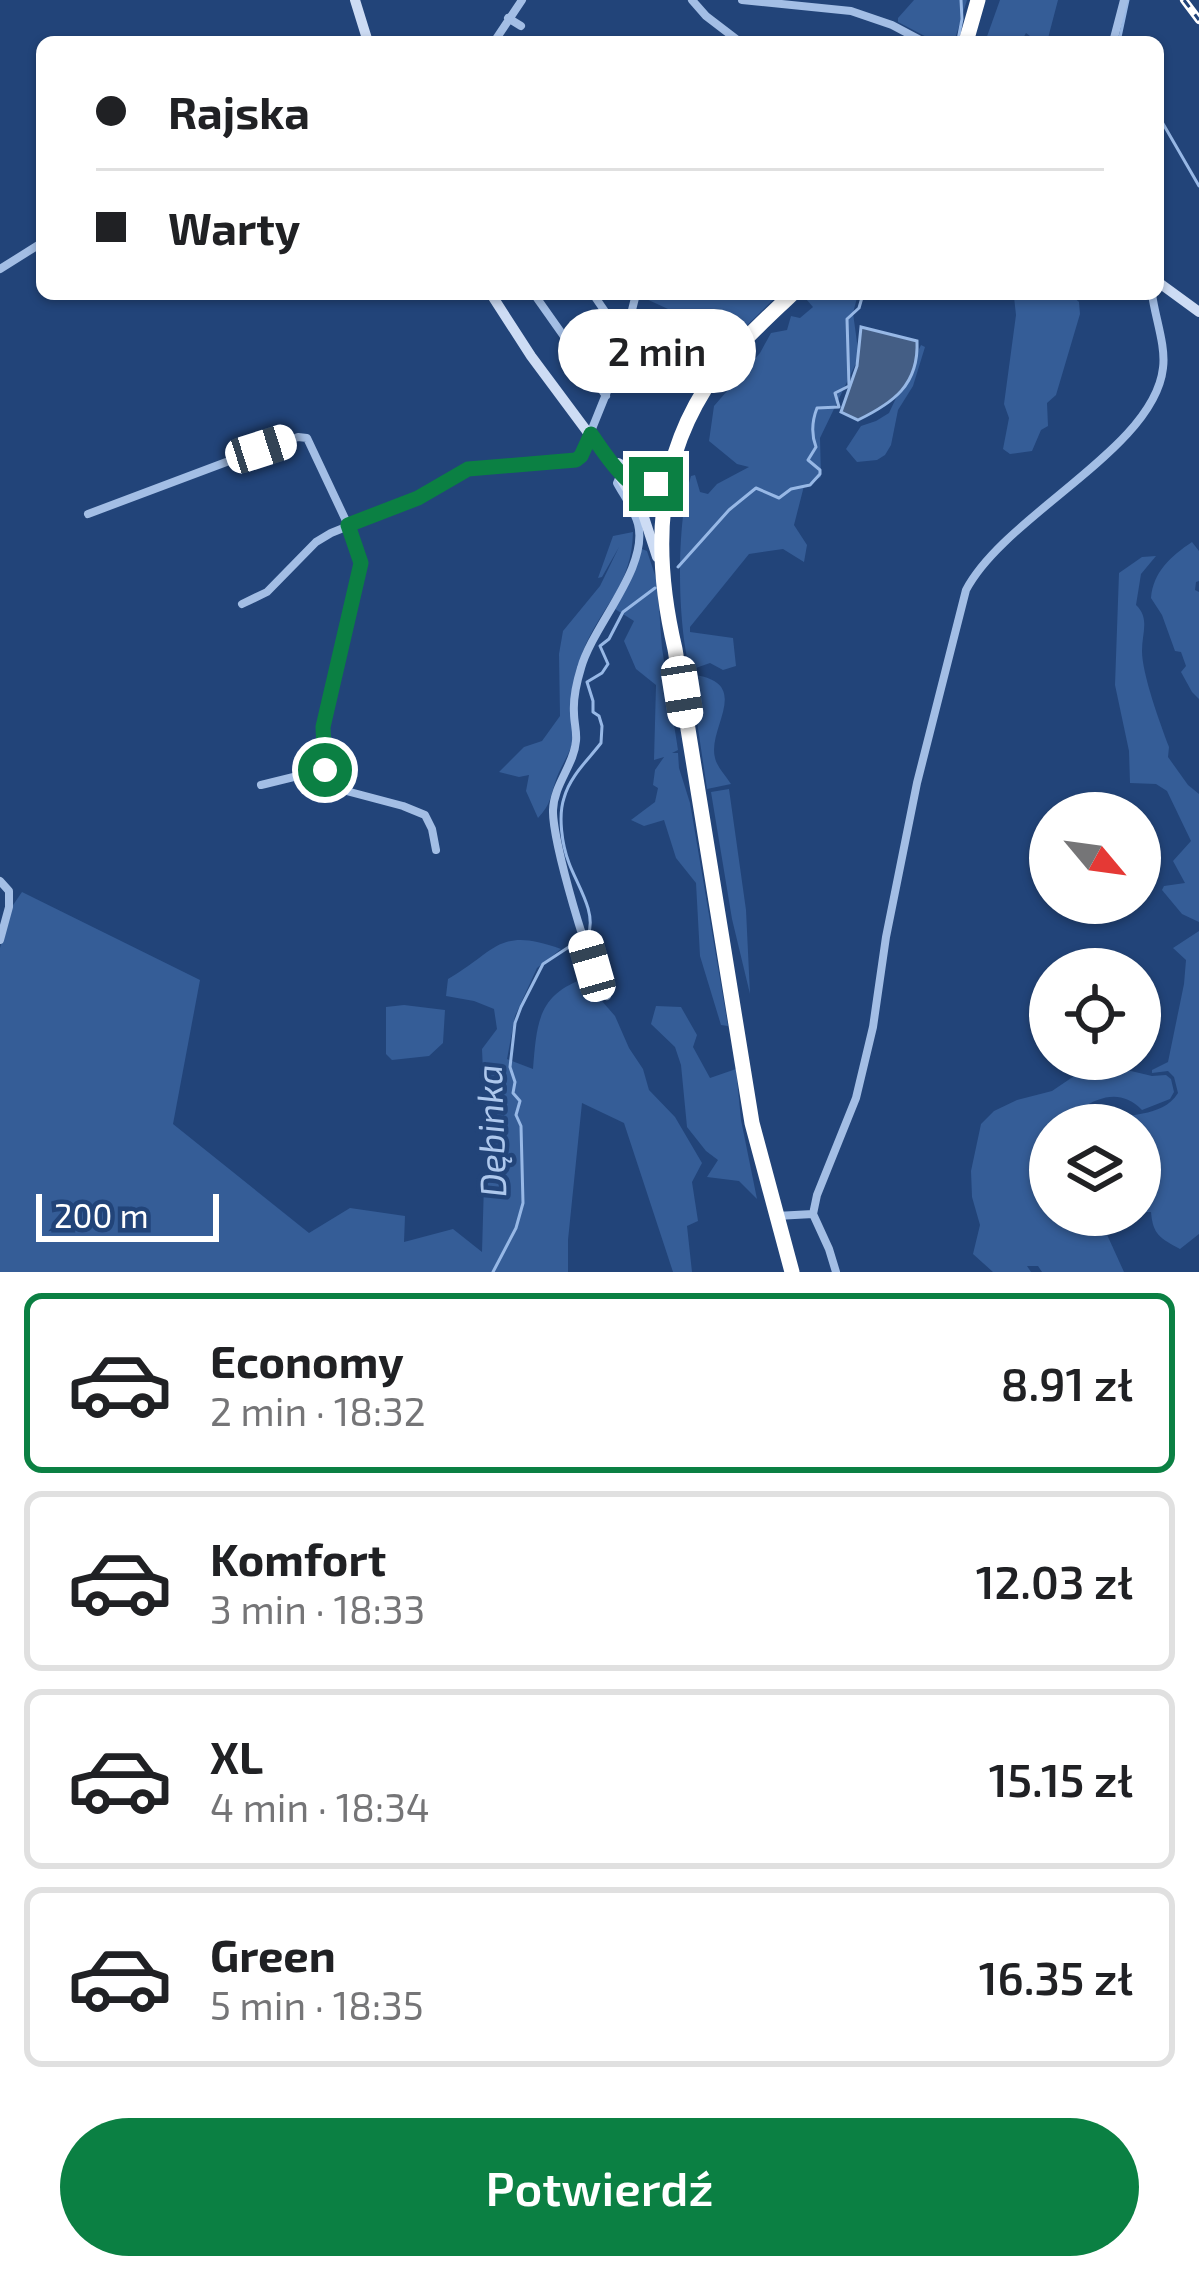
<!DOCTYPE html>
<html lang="pl">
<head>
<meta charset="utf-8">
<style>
  body { margin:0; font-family:"Exo 2",sans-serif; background:#f6f6f6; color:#202124; height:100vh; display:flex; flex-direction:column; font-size:45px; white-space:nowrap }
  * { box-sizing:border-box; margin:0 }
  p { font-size:39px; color:#757577 }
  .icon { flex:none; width:66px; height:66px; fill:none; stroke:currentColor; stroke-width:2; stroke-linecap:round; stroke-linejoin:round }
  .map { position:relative; height:1272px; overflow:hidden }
  .panel { display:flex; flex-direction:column; background:#fff; flex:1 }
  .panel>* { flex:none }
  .hud { position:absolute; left:36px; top:36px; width:1128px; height:264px; border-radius:18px; box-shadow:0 3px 9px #0004; display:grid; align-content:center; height:264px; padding:0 60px; background:#fff }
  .needle { width:78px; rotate:119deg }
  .buttons { position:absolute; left:1029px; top:792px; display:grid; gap:24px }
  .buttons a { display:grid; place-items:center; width:132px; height:132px; border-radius:50%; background:#fff; box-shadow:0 3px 9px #0004; font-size:60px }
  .scale { position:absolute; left:36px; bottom:30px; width:183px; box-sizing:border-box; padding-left:12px; border:6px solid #fff; border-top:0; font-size:33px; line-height:42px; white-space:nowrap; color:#fff; -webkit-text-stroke:9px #224479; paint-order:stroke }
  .end { position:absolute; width:54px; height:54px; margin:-27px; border:15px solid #0b8043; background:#fff; box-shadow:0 0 0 6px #fff }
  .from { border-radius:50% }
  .bubble { position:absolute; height:84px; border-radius:42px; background:#fff; box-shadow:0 3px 9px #0004; font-size:39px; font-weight:600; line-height:84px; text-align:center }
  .car { position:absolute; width:36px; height:72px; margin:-36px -18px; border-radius:15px; box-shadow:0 0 9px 3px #0007; background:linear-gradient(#fff 24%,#345 0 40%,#fff 0 76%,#345 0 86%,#fff 0) }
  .hud b { display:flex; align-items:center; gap:42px; height:114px; font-size:45px }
  .hud b+b { border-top:3px solid #e0e0e0 }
  .hud i { width:30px; height:30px; background:#202124 }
  ul { padding:21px 0 0; list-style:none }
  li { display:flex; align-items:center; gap:36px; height:180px; margin:0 24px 18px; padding:0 36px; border:6px solid #e0e0e0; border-radius:18px }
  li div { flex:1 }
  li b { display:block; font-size:45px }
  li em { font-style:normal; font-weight:600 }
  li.on { border-color:#0b8043 }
  li>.icon { width:108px; height:108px; stroke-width:1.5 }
  .primary-button { display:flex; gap:24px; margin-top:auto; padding:24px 60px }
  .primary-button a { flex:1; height:138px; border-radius:72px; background:#0b8043; color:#fff; font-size:48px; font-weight:600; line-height:138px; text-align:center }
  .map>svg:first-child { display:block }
  .green { fill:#355d97 }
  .water { fill:#445e85; stroke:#97b8e6; stroke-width:3 }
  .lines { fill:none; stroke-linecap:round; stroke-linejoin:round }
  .stream { stroke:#97b8e6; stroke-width:3 }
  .street { stroke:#a3bee5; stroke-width:8 }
  .secondary { stroke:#cddcf4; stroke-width:10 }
  .highway { stroke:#fff; stroke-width:15 }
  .rail-casing { stroke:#fff; stroke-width:8 }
  .rail { stroke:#224479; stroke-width:3; stroke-dasharray:9; stroke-linecap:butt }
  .route { stroke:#0b8043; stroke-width:15 }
  .labels { text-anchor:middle; stroke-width:9; stroke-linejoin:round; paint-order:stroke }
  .water-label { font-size:36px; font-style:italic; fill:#aec8ed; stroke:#224479 }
</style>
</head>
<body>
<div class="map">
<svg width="1199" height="1272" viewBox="0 0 1199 1272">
  <rect width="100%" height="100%" fill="#224479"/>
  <!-- green -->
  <path class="green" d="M 914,0 L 967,0 L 954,42 L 936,42 L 898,22 L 898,18 Z
    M 1000,0 L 1058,0 L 1047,42 L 1038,42 L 1026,33 L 1021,42 L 985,42 Z
    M 643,294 L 779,294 L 733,339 L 642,297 Z
    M 808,294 L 858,294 L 853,313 L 859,357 L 820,438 L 821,477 L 804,486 L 794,525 L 807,545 L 804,562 L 783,549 L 749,554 L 690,627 L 690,632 L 733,638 L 736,666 L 723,670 L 710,663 L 690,670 C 677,623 676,522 691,476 L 695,475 L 700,492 L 708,494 L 717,484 L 749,467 L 737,464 L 709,441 L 714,406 L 760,353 L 771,333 L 787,330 L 791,316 L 800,318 L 813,307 L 806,299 Z
    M 1032,294 L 1070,294 L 1079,302 L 1080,314 L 1056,395 L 1047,403 L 1048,426 L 1041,430 L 1032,451 L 1010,454 L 1003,449 L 1009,418 L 1004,404 L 1016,315 L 1014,297 Z
    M 921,345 L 925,347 L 913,386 L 898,410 L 891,445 L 885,455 L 877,460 L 857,462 L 846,449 L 861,426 L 876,421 L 889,413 Z
    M 633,532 C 632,586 601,606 583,651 C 573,678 578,706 574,734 C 572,751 563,762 557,777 C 550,796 552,803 538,818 L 526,791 L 529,775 L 519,777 L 499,772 L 524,747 L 542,741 L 560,716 L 559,654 L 563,631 L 600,586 L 619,547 L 602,577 L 598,578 L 613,536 Z
    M 1192,542 L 1199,551 L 1199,581 L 1196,582 L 1195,590 L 1199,592 L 1199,699 L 1192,692 L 1181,672 L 1186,666 L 1181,652 L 1175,651 L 1162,615 L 1151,598 C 1153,572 1171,556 1192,542 Z
    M 642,549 L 647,551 L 657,581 L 662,648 L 678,750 L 672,753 L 678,753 L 679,768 L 690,803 L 728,1026 L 721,1025 L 700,956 L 696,883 L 676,858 L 664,820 L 644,826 L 631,820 L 655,802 L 658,788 L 653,785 L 655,770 L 664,757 L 654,760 L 656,685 L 636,669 L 624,641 L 634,621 L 615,609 L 631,579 Z
    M 1156,556 L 1141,574 L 1136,605 C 1150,618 1142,633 1142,651 C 1142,674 1160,723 1169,747 L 1168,757 L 1188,785 L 1199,794 L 1199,922 L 1182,914 L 1162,890 L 1164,886 L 1185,883 L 1173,861 L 1191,841 L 1167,791 L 1156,784 L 1130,783 L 1129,751 L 1115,685 L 1119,573 L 1142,557 Z
    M 695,675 C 753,684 707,728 715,758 C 717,767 726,776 731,784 L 707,789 L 691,681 Z
    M 729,789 L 746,910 L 750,994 L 732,919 L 711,792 Z
    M 22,892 L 200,980 L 173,1124 L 309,1233 L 350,1208 L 405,1216 L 404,1242 L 453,1229 L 482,1252 L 484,1183 L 499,1105 L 483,1072 L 482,1049 L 497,1029 L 494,1009 L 474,1001 L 446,996 L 448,979 C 497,951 498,926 561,949 L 537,968 L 515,1016 L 507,1059 L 533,1069 C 537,1021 538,993 589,977 L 601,1000 L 615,1016 L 629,1048 L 643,1069 L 649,1090 L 675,1117 L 702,1163 L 692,1182 L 698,1221 L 687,1226 L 692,1272 L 673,1272 L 624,1123 L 582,1103 L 568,1240 L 568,1272 L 0,1272 L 0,948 L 11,908 Z
    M 1199,931 L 1199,1234 L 1180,1249 C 1160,1238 1153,1235 1151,1212 L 1140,1212 L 1140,1125 L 1103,1125 C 1126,1110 1161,1120 1178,1093 L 1174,1077 L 1168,1071 L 1152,1073 L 1152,1070 L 1168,1062 L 1184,984 L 1186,960 L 1173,948 Z
    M 404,1005 L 445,1010 L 443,1043 L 429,1056 L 392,1060 L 386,1054 L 386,1007 Z
    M 656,1006 L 681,1007 L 697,1035 L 693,1047 L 710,1078 L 736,1069 L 741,1120 L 757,1199 L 739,1181 L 707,1177 L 718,1160 L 706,1151 L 687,1127 L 681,1065 L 675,1047 L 651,1024 Z
    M 1110,1066 L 1152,1076 L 1166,1075 L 1171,1079 L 1174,1092 L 1170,1099 L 1142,1110 C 1110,1078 1080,1113 1050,1125 L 1050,1215 L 1094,1215 L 1104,1228 L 1124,1272 L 1042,1272 L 1038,1266 L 1027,1266 L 1031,1272 L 993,1272 L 973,1254 L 980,1225 L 972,1197 L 971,1171 L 981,1124 L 994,1111 L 1017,1100 L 1052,1091 L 1086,1068 Z"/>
  <!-- water -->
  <path class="water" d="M 861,327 L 917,341 C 919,385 893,403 858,420 L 841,412 L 857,366 Z"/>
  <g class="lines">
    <!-- stream -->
    <path class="stream" d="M 958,40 L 962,19 L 961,0
      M 1119,42 L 1128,0
      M 1158,115 L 1199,186
      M 678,567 L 729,510 L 756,488 L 779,498 L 791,489 L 810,485 L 820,474 L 820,470 L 808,460 L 816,447 C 811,434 812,421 817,408 L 839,407 L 835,393 L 849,386 L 847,319 L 859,308 L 863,294
      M 588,935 C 597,913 577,885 569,863 C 562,845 558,816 564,798 C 570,776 588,760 601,743 L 602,726 L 599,716 L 593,712 L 593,701 L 587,682 L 602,673 L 608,664 L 600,646 L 609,639 L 623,612 L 655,588
      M 493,1272 L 516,1228 L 523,1203 L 521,1126 L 516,1115 L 520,1101 L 513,1093 L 515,1082 L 510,1067 L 515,1023 L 521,1007 L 543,964 L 581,939"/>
    <!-- street -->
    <path class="street" d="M 692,0 L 706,16 L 740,42
      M 742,0 L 851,11 L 892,25 L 924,42
      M 508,18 L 521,26
      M 494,42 L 522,0
      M 1113,42 L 1124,0
      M 0,269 L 40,244
      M 534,294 L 606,396
      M 593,294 L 619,332 L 626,337
      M 88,514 L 261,449 L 298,437 L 307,438 L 348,525 L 361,563 L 323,727 L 325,770 L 329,782 L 335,788 L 403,806 L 425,815 L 432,829 L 436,850
      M 242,604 L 267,592 L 316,542 L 331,533 L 418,498 L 468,469 L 563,462 L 581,456 L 619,362 L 636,294
      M 261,785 L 314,772 L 321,758
      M 0,881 L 9,891 L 9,907 L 0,940
      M 607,996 C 590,972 552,840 553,810 C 554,784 574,765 576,741 C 577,731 574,723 574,713 C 573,699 577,681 581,668 C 593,625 649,568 638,524 C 634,509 624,496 617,483 L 620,476
      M 813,1214 L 817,1195 L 856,1098 L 873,1027 L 886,937 L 917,783 L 966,590 C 1005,515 1154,449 1163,368 C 1166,346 1155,317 1152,294
      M 776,1216 L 813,1214 L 829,1249 L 836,1272"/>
    <!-- secondary -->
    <path class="secondary" d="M 355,0 L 368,42
      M 1158,282 L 1199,312
      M 491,294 L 531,356 L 615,469 L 647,493 L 674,495
      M 618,463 L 650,480 L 665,493
      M 638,473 L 657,471 L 672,460
      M 620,477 L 643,514 L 657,557"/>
    <!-- highway -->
    <path class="highway" d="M 966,42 L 978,0
      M 792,294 C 766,319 737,345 715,374 C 655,458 652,551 675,649 L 752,1123 L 792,1272"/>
    <!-- rail casing -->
    <g class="rail-casing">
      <path id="rail" d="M 1184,0 L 1199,20"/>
    </g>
    <!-- rail -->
    <use href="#rail" class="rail"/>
  </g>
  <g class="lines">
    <!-- route -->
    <path class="route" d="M 325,770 L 323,727 L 361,563 L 348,525 L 418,498 L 468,469 L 576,460 L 581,456 L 591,434 C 608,458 631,498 665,493 L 656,484"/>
  </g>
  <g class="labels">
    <!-- water labels -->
    <g class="water-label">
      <text transform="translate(491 1131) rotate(-92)" y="13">Dębinka</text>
    </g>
  </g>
</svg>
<div class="buttons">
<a><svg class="needle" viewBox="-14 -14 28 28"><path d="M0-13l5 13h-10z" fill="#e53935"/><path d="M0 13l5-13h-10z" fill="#757577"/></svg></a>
<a><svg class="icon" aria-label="locate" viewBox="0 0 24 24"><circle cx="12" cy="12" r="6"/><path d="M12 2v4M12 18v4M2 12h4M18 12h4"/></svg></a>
<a><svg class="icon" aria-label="layers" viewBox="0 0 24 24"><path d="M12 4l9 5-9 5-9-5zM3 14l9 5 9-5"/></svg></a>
</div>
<div class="scale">200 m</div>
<i class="end from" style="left:325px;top:770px"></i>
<i class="end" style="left:656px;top:484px"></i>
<div class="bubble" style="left:558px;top:309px;width:198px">2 min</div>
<i class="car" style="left:261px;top:449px;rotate:72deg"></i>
<i class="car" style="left:682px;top:692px;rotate:171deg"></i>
<i class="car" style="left:592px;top:966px;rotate:344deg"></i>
<div class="hud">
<b><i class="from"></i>Rajska</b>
<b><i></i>Warty</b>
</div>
</div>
<section class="panel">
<ul>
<li class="on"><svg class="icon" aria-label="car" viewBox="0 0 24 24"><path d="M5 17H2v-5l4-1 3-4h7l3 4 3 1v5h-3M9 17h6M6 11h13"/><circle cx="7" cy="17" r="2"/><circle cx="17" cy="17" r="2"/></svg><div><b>Economy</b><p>2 min · 18:32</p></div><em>8.91 zł</em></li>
<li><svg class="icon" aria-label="car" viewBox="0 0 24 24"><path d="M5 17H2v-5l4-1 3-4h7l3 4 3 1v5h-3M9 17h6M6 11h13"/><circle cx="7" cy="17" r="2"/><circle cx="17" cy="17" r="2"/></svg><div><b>Komfort</b><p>3 min · 18:33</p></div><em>12.03 zł</em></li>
<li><svg class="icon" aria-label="car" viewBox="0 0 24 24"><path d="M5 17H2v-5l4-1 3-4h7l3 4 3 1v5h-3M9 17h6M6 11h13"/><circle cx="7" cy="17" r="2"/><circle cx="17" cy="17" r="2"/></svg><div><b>XL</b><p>4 min · 18:34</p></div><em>15.15 zł</em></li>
<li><svg class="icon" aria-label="car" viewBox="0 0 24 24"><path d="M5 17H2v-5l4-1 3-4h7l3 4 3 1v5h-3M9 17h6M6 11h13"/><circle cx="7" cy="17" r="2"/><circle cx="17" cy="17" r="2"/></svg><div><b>Green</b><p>5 min · 18:35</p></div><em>16.35 zł</em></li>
</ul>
<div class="primary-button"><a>Potwierdź</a></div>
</section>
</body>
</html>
